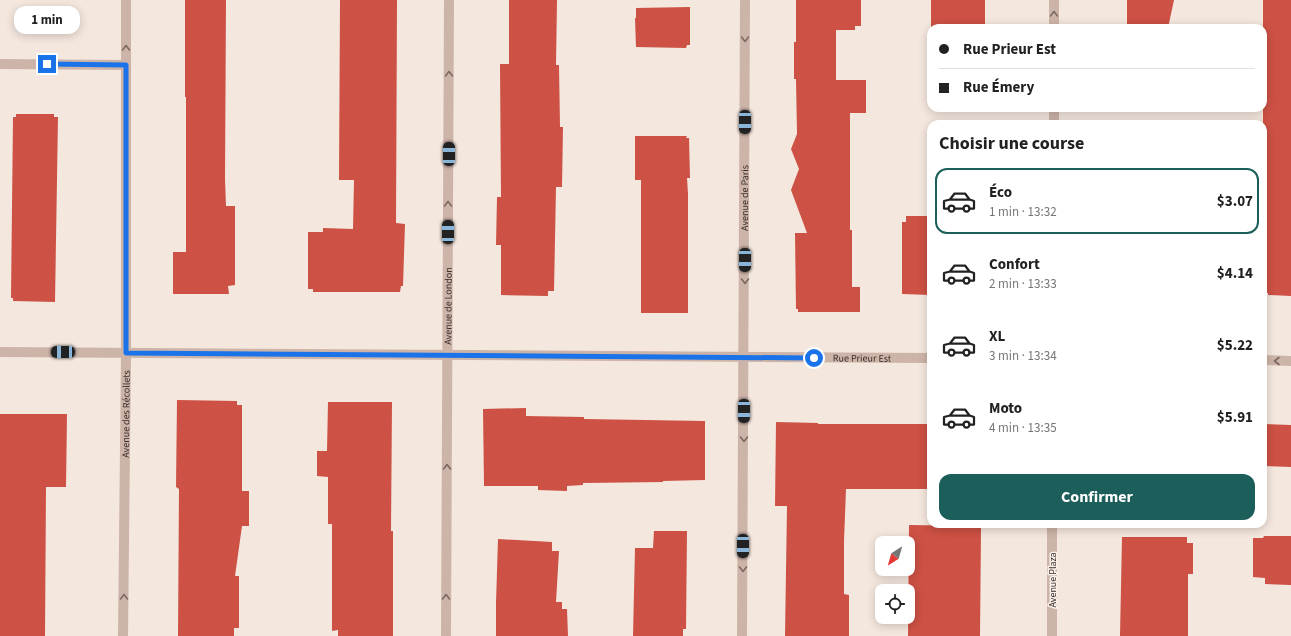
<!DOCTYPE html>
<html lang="fr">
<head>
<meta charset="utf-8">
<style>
  body { margin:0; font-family:"Source Sans 3",sans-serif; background:#f6f6f6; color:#222; height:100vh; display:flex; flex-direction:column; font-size:15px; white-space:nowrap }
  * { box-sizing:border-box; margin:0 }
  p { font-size:13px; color:#767676 }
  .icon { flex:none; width:22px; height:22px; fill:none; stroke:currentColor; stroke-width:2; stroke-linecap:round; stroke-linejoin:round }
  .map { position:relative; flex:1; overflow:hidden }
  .drawer { position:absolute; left:927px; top:120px; width:340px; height:408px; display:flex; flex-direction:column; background:#fff; border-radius:12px; box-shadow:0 2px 10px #0003 }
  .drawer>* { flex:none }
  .top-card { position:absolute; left:927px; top:24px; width:340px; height:88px; border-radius:12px; box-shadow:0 2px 10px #0003; display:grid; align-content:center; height:88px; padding:0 12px; background:#fff }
  .needle { width:26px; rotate:217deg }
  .fabs { position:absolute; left:875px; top:536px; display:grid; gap:8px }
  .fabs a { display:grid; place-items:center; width:40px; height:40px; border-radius:8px; background:#fff; box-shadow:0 2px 10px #0003; font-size:20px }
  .end { position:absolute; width:18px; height:18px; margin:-9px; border:5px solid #1a73e8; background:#fff; box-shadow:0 0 0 2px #fff }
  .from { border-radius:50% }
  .bubble { position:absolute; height:28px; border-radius:12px; background:#fff; box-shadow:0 2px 10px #0003; font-size:13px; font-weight:700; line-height:28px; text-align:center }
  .car { position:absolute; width:12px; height:24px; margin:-12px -6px; border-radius:5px; box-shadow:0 0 3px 1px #0007; background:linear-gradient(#222 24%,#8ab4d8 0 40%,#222 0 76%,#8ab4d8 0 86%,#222 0) }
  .top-card b { display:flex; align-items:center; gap:14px; height:38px; font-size:15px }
  .top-card b+b { border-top:1px solid #e0e0e0 }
  .top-card i { width:10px; height:10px; background:#222 }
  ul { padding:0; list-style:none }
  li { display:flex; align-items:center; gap:12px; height:66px; margin:0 8px 6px; padding:0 4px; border:2px solid transparent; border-radius:12px }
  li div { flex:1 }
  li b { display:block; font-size:15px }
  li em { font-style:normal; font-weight:700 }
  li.current { border-color:#1c5e59 }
  li>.icon { width:36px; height:36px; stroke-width:1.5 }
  h2 { padding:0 12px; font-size:18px; line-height:48px }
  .button { display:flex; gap:8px; margin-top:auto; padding:8px 12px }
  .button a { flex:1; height:46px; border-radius:12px; background:#1c5e59; color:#fff; font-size:16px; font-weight:700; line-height:46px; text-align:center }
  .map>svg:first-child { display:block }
  .building { fill:#cd5144 }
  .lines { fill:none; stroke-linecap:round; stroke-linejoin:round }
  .street { stroke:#cdb4a9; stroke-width:10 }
  .oneway { stroke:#7c6963 }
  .route { stroke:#1a73e8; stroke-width:5 }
  .labels { text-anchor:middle; stroke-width:3; stroke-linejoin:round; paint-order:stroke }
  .street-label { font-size:10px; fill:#3a2c29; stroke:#fbf1eb }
</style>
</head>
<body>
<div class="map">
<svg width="1291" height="636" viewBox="0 0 1291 636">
  <rect width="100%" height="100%" fill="#f4e7de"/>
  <!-- building -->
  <path class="building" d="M 185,0 L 226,0 L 225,179 L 226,206 L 235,206 L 235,285 L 228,286 L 229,294 L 173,294 L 173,252 L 186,252 L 186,97 L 185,97 Z
    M 340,0 L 397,0 L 396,223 L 405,224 L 403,286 L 401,286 L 400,292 L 313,292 L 313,289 L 308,289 L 308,232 L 323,232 L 323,228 L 353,229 L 354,180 L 339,180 Z
    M 509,0 L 557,0 L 556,65 L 559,65 L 560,127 L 563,127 L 562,187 L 556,187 L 554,291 L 548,291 L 548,296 L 501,295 L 501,245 L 496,245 L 497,197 L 501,197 L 500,64 L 509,64 Z
    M 796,0 L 861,0 L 861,26 L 855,26 L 855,30 L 836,30 L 836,80 L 866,80 L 866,113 L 850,113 L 850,230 L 852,230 L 852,287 L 860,287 L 860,312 L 798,312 L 798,309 L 796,309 L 795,233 L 807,233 L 791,190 L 799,169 L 791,149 L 797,134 L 796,79 L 794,79 L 794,42 L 796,42 Z
    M 931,0 L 985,0 L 985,28 L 931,28 Z
    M 1127,0 L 1174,0 L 1168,28 L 1127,28 Z
    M 1263,0 L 1291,0 L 1291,296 L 1268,295 L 1268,293 L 1263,293 L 1263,235 L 1266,235 L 1267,180 L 1263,180 Z
    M 690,7 L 690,45 L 687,45 L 686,48 L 636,47 L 635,18 L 636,18 L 636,8 Z
    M 16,114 L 54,114 L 54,117 L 58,117 L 55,302 L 13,301 L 13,298 L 11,298 L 13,117 L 16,117 Z
    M 635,136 L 687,136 L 686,138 L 689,138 L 690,178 L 687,178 L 688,194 L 688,313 L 641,313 L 641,180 L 635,180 Z
    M 906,216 L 931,216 L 931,295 L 902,294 L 902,222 L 906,222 Z
    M 177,400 L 237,401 L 237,405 L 242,405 L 242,491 L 249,491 L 249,526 L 242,526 L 235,576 L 239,576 L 239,628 L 234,628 L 234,636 L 178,636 L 179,489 L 176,487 Z
    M 328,402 L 392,402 L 391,531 L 393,531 L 393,636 L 338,636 L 338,630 L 332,631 L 332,524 L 328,524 L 328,477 L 317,476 L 317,451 L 327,451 Z
    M 526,408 L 526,416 L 584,417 L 584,419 L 705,421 L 705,480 L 663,481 L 663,482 L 583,483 L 583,485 L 567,486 L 567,491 L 538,490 L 538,486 L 484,486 L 483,409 Z
    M 0,414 L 67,414 L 66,487 L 46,487 L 45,636 L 0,636 Z
    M 776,422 L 818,423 L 818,424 L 931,424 L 931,489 L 846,489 L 844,541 L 844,594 L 849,595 L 849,636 L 785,636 L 787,506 L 775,506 Z
    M 1263,424 L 1291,425 L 1291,467 L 1263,466 Z
    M 909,525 L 977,526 L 977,528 L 981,528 L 980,636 L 908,636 Z
    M 654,531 L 687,531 L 686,629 L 683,629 L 683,636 L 633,636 L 635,548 L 653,548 Z
    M 1264,536 L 1291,536 L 1291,585 L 1265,584 L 1265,578 L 1253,577 L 1253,538 L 1263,538 Z
    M 1122,537 L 1187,537 L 1187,543 L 1193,543 L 1193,574 L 1188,574 L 1188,636 L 1120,636 Z
    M 498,539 L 552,542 L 552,551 L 559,551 L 556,602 L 562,602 L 562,609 L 567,609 L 568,636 L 496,636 L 496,603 Z"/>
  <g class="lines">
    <!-- street -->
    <g class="street">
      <path d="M 1054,28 L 1054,0"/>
      <path d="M 0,64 L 126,65"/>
      <path d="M 1054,124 L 1054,108"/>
      <path id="s1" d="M 0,352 L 931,358"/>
      <path d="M 1263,360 L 1291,361"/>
      <path id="s2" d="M 123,636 L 126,353 L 126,0"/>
      <path id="s3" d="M 446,636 L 449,0"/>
      <path id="s4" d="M 742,636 L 745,0"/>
      <path d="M 1052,636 L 1052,524"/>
    </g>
  </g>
  <!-- one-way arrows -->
  <defs><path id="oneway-chevron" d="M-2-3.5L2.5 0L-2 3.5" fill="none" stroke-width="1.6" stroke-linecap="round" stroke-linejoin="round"/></defs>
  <g class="oneway">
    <use href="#oneway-chevron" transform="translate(1054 14) rotate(-90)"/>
    <use href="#oneway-chevron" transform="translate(745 39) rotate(90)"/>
    <use href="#oneway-chevron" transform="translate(126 48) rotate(-90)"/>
    <use href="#oneway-chevron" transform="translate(449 74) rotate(-90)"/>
    <use href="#oneway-chevron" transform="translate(448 204) rotate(-90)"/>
    <use href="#oneway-chevron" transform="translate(745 281) rotate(90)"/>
    <use href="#oneway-chevron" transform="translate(1277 361) rotate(-180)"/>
    <use href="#oneway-chevron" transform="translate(744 439) rotate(90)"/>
    <use href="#oneway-chevron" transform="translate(447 467) rotate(-90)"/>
    <use href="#oneway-chevron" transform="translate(743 569) rotate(90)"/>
    <use href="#oneway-chevron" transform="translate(124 597) rotate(-90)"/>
    <use href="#oneway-chevron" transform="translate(446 597) rotate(-90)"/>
  </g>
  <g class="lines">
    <!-- route -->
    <path class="route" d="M 47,64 L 126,65 L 126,353 L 814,358"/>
  </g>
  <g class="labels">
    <!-- street labels -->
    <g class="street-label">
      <text dy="4" stroke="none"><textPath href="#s4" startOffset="438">Avenue de Paris</textPath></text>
      <text dy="4" stroke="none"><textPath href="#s3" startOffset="330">Avenue de London</textPath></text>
      <text dy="4" stroke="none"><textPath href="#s1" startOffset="862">Rue Prieur Est</textPath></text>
      <text dy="4" stroke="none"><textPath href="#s2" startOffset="222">Avenue des Récollets</textPath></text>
      <text transform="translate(1052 580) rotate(-90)" y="4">Avenue Plaza</text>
    </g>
  </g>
</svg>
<div class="fabs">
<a><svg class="needle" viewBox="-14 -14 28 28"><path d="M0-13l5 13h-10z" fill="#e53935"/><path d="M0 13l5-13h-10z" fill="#767676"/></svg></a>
<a><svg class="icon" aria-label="locate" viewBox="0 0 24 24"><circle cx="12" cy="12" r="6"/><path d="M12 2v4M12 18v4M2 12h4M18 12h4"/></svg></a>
</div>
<i class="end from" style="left:814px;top:358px"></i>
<i class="end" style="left:47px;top:64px"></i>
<div class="bubble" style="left:14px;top:6px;width:66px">1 min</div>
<i class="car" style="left:745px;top:122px;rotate:180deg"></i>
<i class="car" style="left:449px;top:154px;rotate:0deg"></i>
<i class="car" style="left:448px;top:232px;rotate:0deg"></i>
<i class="car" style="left:745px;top:260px;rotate:180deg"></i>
<i class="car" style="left:63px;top:352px;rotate:270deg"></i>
<i class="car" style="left:744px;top:411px;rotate:180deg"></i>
<i class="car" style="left:743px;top:546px;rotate:180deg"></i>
<div class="top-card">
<b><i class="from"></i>Rue Prieur Est</b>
<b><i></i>Rue Émery</b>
</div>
<section class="drawer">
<h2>Choisir une course</h2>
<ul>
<li class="current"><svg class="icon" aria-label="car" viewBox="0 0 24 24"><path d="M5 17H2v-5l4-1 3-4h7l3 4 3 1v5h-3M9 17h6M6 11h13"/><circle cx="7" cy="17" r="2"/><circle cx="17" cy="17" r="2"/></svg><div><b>Éco</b><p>1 min · 13:32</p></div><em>$3.07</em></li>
<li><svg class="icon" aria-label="car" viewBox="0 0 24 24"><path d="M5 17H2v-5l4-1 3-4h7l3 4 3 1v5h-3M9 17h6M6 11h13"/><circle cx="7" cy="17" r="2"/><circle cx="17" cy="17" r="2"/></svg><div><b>Confort</b><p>2 min · 13:33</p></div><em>$4.14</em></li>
<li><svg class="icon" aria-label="car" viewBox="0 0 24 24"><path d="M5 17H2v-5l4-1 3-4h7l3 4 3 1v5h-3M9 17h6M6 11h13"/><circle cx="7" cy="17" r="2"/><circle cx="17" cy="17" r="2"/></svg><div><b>XL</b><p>3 min · 13:34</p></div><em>$5.22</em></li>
<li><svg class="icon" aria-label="car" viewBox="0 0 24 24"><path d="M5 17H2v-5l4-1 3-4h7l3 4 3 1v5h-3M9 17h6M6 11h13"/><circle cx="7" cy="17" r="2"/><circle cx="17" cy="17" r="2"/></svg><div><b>Moto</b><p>4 min · 13:35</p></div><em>$5.91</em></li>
</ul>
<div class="button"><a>Confirmer</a></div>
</section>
</div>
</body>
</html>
